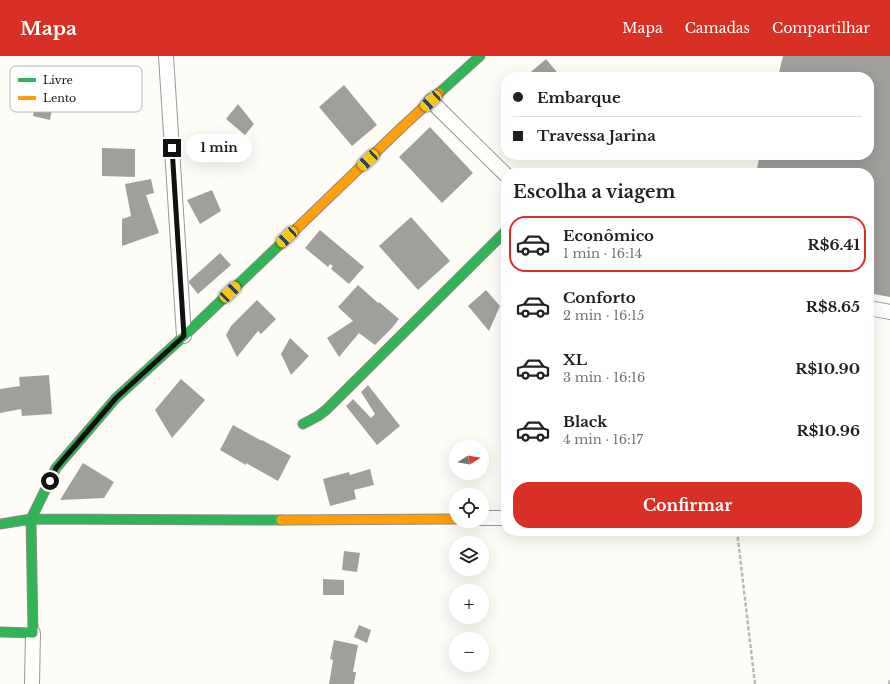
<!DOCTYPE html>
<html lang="pt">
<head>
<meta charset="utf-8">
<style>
  body { margin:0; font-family:"Libre Baskerville",serif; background:#f2f2f2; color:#202124; height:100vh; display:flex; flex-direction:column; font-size:15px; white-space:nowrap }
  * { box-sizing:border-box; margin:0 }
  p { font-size:13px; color:#757577 }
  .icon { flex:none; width:22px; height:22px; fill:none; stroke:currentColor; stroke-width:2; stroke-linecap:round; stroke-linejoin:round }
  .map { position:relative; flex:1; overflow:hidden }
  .drawer { position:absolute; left:501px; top:112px; width:373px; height:368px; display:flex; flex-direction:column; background:#fff; border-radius:16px; box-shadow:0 4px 16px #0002 }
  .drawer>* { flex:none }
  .hud { position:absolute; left:501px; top:16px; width:373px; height:88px; border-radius:16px; box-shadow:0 4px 16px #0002; display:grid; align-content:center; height:88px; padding:0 12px; background:#fff }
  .needle { width:26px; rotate:79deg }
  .controls { position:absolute; left:449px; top:384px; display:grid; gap:8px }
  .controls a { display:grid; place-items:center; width:40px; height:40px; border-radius:50%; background:#fff; box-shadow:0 4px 16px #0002; font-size:20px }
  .end { position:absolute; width:18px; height:18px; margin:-9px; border:5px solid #111; background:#fff; box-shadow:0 0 0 2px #fff }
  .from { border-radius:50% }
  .bubble { position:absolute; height:28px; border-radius:14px; background:#fff; box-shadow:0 4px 16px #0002; font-size:13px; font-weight:700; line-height:28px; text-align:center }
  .car { position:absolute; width:12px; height:24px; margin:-12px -6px; border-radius:5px; box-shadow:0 0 3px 1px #0007; background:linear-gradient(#f5c518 24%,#345 0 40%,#f5c518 0 76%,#345 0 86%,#f5c518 0) }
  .hud b { display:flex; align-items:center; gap:14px; height:38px; font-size:15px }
  .hud b+b { border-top:1px solid #e0e0e0 }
  .hud i { width:10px; height:10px; background:#202124 }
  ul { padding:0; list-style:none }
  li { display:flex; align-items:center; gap:12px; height:56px; margin:0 8px 6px; padding:0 4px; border:2px solid transparent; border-radius:16px }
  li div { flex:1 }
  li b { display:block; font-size:15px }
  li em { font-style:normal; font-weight:700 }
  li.on { border-color:#d93025 }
  li>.icon { width:36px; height:36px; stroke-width:1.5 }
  h2 { padding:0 12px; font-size:18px; line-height:48px }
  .button { display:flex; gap:8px; margin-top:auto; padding:8px 12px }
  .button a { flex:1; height:46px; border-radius:16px; background:#d93025; color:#fff; font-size:16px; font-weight:700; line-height:46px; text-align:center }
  header { display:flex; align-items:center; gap:24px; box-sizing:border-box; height:56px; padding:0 20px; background:#d93025; color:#fff }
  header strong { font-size:19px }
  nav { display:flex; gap:22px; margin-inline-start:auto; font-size:14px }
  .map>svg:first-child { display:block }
  .building { fill:#a19f9c }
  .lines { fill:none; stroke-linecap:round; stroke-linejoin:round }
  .street-casing { stroke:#979795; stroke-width:16 }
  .fast-casing { stroke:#8e8d8b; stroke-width:11 }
  .slow-casing { stroke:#8e8d8b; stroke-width:11 }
  .path { stroke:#b9b9b8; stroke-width:2.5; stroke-dasharray:4 2; stroke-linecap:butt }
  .street { stroke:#fffffe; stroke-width:14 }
  .fast { stroke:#30b455; stroke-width:9 }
  .slow { stroke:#ff9f0a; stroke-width:9 }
  .route { stroke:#111; stroke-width:5 }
  .key { fill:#fff; stroke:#b8b8b8; stroke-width:1 }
  .key-label { font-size:11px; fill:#111 }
</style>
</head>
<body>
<header>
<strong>Mapa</strong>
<nav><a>Mapa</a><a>Camadas</a><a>Compartilhar</a></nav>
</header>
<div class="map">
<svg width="890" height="628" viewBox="0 0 890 628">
  <rect width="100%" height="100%" fill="#fdfcf7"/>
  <!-- building -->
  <path class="building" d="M 783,0 L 890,0 L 890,241 L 869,237 L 869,117 L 756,117 L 760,99 L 869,99 L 869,21 L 778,21 Z
    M 546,3 L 561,21 L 525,21 Z
    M 344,29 L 377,69 L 352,90 L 319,51 Z
    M 37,38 L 54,42 L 50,64 L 33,60 Z
    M 238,48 L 254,68 L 245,79 L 226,63 Z
    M 430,71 L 473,117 L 442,147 L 399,101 Z
    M 102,92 L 135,93 L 135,121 L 102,120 Z
    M 151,123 L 154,137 L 146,139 L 159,177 L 122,190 L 122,163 L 131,160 L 125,128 Z
    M 212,134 L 221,155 L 200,168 L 187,144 Z
    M 411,161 L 450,205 L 418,234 L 379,190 Z
    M 320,174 L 364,211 L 349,228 L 331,213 L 333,210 L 330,208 L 328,211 L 305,192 Z
    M 220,197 L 231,209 L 198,238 L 189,227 L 189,225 Z
    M 358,229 L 378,247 L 379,246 L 399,263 L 392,272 L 375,289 L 359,277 L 339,301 L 327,282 L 353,265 L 338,251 Z
    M 486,234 L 500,250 L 489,275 L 468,250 Z
    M 257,244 L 276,263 L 261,278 L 258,275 L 237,301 L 226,279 L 231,270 Z
    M 290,282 L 309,300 L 291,319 L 281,298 Z
    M 49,319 L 52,358 L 22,360 L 21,353 L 0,357 L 0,333 L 20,330 L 19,321 Z
    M 181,323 L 205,344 L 172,382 L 155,354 Z
    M 368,329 L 400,370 L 377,389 L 346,350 L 353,343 L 371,362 L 375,358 L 361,336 Z
    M 233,369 L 262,385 L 262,384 L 291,400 L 278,425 L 246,407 L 246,409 L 220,394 Z
    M 83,407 L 114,426 L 104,442 L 60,444 Z
    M 370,413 L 374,429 L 354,434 L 356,443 L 330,450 L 323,423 L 349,416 L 350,419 Z
    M 344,495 L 360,497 L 357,516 L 342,514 Z
    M 323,523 L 344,524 L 344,539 L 323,539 Z
    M 359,569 L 371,574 L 367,587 L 354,581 Z
    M 334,584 L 358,589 L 353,616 L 356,616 L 354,628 L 329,628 L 333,604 L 330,603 Z"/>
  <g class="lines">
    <!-- street casing -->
    <g class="street-casing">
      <path id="street" d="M 166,0 L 184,280
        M 431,45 L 506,119
        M 869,252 L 890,256
        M 482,462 L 506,462
        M 32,628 L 33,577"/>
    </g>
    <!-- fast casing -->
    <g class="fast-casing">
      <path id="fast" d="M 439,37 L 480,0
        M 303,368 L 318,360 L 326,354 L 506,175
        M 0,468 L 31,463 L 281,464
        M 0,576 L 33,577 L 31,463 L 56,412 L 116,342 L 184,280 L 292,177"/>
    </g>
    <!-- slow casing -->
    <g class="slow-casing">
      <path id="slow" d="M 292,177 L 402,71 L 439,37
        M 281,464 L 456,463"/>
    </g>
    <!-- path -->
    <path class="path" d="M 737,475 L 755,628
      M 889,628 L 890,624"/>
    <!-- street -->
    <use href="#street" class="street"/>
    <!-- fast -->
    <use href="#fast" class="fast"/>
    <!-- slow -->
    <use href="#slow" class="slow"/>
  </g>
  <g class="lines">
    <!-- route -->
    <path class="route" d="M 50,425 L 56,412 L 116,342 L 184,280 L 172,92"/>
  </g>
  <!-- legend -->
  <rect x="10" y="10" width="132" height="46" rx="6" class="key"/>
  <rect x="18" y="22" width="18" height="4" fill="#30b455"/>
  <rect x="18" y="40" width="18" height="4" fill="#ff9f0a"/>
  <g class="key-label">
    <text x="43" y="28">Livre</text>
    <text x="43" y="46">Lento</text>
  </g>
</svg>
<div class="controls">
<a><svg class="needle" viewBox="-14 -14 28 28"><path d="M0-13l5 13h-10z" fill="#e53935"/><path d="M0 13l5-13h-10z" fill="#757577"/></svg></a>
<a><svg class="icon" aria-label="locate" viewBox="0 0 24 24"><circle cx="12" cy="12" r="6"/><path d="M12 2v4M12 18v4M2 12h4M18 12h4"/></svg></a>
<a><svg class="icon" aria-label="layers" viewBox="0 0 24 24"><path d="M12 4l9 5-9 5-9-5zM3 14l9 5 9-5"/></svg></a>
<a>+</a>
<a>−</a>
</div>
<i class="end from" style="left:50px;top:425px"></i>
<i class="end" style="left:172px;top:92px"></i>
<div class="bubble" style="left:186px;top:78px;width:66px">1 min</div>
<i class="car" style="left:431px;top:45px;rotate:227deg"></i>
<i class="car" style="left:368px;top:104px;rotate:227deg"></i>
<i class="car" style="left:287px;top:181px;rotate:227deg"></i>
<i class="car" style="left:230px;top:236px;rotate:46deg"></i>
<div class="hud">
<b><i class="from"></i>Embarque</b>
<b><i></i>Travessa Jarina</b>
</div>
<section class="drawer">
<h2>Escolha a viagem</h2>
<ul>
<li class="on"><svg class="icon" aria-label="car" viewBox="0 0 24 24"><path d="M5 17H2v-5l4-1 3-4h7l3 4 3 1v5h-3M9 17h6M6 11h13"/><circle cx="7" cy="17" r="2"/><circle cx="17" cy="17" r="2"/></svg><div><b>Econômico</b><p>1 min · 16:14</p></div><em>R$6.41</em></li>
<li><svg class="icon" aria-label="car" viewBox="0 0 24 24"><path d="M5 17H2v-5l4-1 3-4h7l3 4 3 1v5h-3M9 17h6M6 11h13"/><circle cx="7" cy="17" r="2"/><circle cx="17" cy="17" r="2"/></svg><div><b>Conforto</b><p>2 min · 16:15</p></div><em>R$8.65</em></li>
<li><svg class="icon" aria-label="car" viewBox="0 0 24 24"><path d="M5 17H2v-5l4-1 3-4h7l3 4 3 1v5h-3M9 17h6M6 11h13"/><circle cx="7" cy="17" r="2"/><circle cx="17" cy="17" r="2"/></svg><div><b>XL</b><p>3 min · 16:16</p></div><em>R$10.90</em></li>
<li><svg class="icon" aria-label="car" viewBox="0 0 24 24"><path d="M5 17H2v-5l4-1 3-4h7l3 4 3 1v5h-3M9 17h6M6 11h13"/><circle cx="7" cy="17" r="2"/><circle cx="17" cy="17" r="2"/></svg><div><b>Black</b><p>4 min · 16:17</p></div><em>R$10.96</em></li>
</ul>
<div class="button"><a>Confirmar</a></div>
</section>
</div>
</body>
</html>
